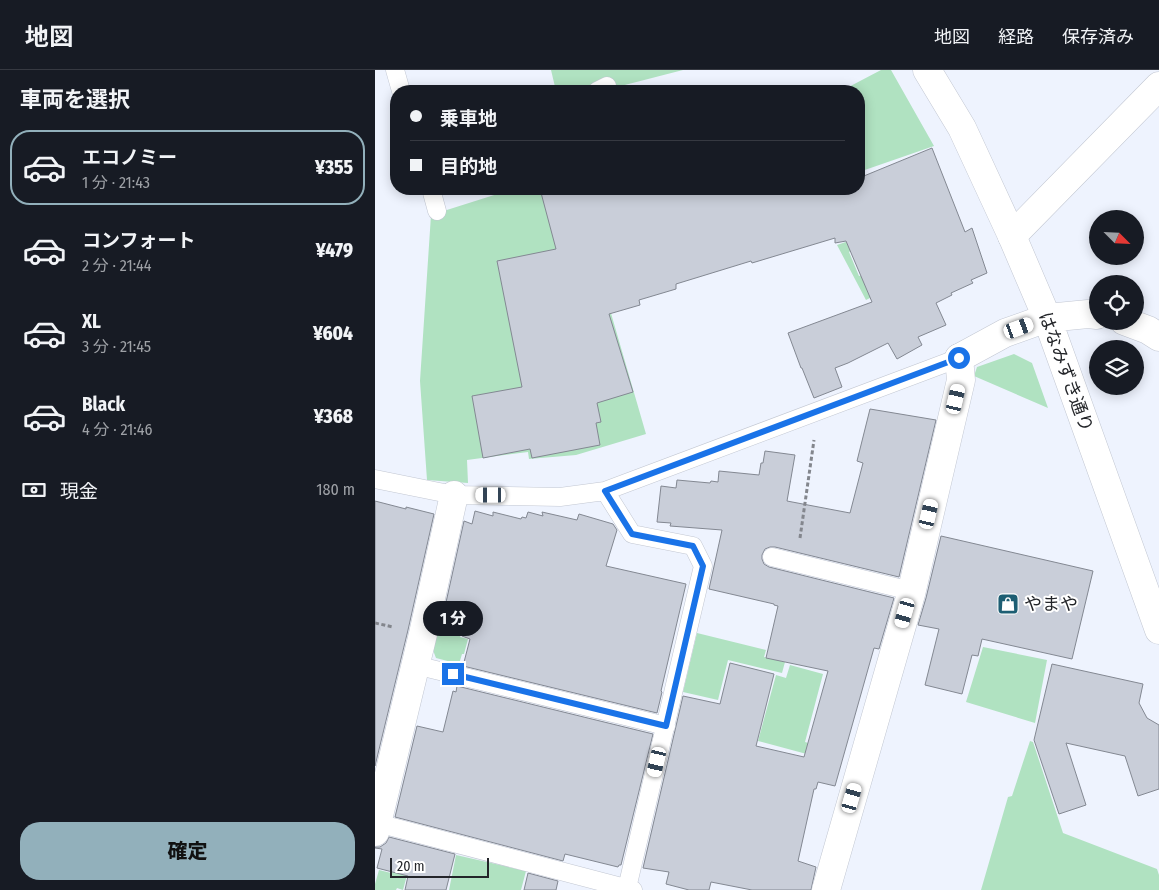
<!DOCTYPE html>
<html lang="ja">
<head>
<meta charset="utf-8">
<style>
  body { margin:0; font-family:"Fira Sans Condensed","Noto Sans JP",sans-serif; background:#242831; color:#f1f3f6; height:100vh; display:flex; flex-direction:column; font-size:19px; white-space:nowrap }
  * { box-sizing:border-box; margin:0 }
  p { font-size:16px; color:#9ea1a6 }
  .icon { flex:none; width:28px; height:28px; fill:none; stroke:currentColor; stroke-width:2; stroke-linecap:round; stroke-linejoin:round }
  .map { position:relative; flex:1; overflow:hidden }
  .panel { display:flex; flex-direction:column; background:#171b24; width:375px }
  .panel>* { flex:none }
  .guide { position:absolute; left:15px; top:15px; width:475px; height:110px; border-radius:20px; box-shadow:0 2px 12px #0003; display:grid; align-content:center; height:110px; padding:0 20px; background:#171b24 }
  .needle { width:32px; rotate:114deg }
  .tools { position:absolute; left:714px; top:140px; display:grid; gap:10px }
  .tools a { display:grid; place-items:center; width:55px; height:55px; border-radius:50%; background:#171b24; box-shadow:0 2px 12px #0003; font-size:25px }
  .scale { position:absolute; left:15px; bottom:12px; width:99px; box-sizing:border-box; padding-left:5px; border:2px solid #232529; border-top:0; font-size:14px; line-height:18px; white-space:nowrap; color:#232529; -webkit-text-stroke:4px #fff; paint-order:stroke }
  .end { position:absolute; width:22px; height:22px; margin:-11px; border:6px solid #1a73e8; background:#fff; box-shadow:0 0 0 2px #fff }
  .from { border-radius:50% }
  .bubble { position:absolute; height:35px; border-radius:18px; background:#171b24; box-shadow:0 2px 12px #0003; font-size:16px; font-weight:800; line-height:35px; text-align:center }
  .car { position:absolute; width:15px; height:30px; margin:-15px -8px; border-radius:6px; box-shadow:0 0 4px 1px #0007; background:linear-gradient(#fff 24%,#345 0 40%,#fff 0 76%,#345 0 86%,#fff 0) }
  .guide b { display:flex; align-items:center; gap:18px; height:48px; font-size:19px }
  .guide b+b { border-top:1px solid #363941 }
  .guide i { width:12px; height:12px; background:#f1f3f6 }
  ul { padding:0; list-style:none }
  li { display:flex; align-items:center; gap:15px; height:75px; margin:0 10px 8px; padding:0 10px; border:2px solid transparent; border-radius:20px }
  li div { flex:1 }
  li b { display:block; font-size:19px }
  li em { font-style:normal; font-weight:800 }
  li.current { border-color:#92b0bb }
  li>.icon { width:45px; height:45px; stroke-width:1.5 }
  h2 { padding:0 20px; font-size:22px; line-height:60px }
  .pay { display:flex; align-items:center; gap:12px; height:55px; padding:0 20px; font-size:19px }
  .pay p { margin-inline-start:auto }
  .action { display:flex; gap:10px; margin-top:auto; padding:10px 20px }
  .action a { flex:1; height:58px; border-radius:20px; background:#92b0bb; color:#111; font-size:20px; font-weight:800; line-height:58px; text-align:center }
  header { display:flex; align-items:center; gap:30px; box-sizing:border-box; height:70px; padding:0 25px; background:#171b24; border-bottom:1px solid #363941 }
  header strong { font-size:24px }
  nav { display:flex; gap:28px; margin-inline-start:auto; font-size:18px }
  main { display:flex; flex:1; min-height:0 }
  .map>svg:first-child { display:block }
  .green { fill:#b0e2c1 }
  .building { fill:#c9ced9; stroke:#838892 }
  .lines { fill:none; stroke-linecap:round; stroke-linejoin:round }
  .lane-casing { stroke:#c2c7d2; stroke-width:19 }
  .street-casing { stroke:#c2c7d2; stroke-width:29 }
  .secondary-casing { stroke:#c2c7d2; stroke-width:29 }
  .path { stroke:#83868d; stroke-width:3; stroke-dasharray:4 2.5; stroke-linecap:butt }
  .lane { stroke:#fff; stroke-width:18 }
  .street { stroke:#fff; stroke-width:28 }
  .secondary { stroke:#fff; stroke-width:28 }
  .route { stroke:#1a73e8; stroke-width:6 }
  .labels { text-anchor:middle; stroke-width:4; stroke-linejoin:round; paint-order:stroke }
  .street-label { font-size:18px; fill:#232529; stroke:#fff }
  .poi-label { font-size:18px; fill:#232529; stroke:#fff; text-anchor:start }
</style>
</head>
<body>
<header>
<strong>地図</strong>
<nav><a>地図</a><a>経路</a><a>保存済み</a></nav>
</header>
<main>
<section class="panel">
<h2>車両を選択</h2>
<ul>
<li class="current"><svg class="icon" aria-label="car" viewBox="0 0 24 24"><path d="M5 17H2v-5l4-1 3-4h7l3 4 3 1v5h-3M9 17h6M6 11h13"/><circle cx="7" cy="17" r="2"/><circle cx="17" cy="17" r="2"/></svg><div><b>エコノミー</b><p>1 分 · 21:43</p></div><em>¥355</em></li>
<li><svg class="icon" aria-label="car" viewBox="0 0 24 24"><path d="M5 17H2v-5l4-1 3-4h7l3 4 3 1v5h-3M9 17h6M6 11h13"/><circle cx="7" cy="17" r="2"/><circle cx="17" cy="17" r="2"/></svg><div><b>コンフォート</b><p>2 分 · 21:44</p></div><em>¥479</em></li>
<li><svg class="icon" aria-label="car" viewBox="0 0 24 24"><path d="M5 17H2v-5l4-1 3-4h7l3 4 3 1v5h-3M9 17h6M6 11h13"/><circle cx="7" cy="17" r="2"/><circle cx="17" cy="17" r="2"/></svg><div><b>XL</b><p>3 分 · 21:45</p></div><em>¥604</em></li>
<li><svg class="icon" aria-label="car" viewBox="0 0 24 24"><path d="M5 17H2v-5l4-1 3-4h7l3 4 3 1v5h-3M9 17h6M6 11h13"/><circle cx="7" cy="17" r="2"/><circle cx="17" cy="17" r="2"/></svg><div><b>Black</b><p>4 分 · 21:46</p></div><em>¥368</em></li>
</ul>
<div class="pay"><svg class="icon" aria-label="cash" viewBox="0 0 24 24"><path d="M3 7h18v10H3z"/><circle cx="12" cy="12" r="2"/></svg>現金<p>180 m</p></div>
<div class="action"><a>確定</a></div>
</section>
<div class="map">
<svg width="784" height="820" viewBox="0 0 784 820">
  <rect width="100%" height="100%" fill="#eef3fe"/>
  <!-- green -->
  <path class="green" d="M 176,0 L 308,0 L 242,17 L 243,21 L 181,21 Z
    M 506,0 L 516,0 L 559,76 L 484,102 L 484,21 L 466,21 Z
    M 138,119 L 200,119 L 271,364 L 201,385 L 154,389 L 153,382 L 92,390 L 93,413 L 52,410 L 45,311 L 56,145 Z
    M 523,154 L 511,165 L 474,182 L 484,206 L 489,205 L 499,226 L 491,230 L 462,175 Z
    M 639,284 L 657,293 L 673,338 L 599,306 L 602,297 Z
    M 66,533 L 100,542 L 89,552 L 85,567 L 93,569 L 89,584 L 87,584 L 84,594 L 61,588 L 56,575 Z
    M 322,563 L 391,580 L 389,587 L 410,592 L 407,603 L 353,590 L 343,630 L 308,622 Z
    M 608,577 L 672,590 L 660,653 L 591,632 Z
    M 415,595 L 448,604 L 430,672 L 457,680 L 454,690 L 383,671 L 401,605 L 411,608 Z
    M 655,671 L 658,672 L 660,678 L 688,763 L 782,799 L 784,805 L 784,820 L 606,820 L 633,727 L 637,726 Z
    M 24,771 L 40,775 L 28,820 L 22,818 L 21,820 L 0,820 L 0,814 L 4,800 L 16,803 Z
    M 81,785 L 151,801 L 146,820 L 74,820 Z"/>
  <!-- building -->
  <path class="building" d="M 557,78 L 590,162 L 597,158 L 612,203 L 596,210 L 598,213 L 576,223 L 577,225 L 561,233 L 571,255 L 543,267 L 547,275 L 522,289 L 513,273 L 473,293 L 460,298 L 467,317 L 439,328 L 427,298 L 426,298 L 413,263 L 497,232 L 471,171 L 460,173 L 460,168 L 377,193 L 376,191 L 301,214 L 301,219 L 264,230 L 265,235 L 234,244 L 258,322 L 222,333 L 226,352 L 221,353 L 225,375 L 157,388 L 155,379 L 108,388 L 97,326 L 147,317 L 122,191 L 181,179 L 165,119 L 484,119 L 484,108 Z
    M 495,339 L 561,350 L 524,507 L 400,477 L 395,477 L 390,479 L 387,485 L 387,489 L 389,494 L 394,497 L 519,528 L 504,579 L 499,578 L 460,716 L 443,712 L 441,719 L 439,719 L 423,791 L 441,797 L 436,820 L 377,820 L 336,812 L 334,820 L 314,820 L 291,814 L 294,802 L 268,798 L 308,626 L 345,634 L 355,593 L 399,604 L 381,676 L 429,687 L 453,601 L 391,588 L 403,536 L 399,535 L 399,534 L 334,519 L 347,460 L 295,456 L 296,453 L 282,452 L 286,416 L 301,418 L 302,410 L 335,413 L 336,411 L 343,412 L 344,401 L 384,405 L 386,393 L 388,393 L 390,381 L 420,385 L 412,431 L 475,443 L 488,393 L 482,391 Z
    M 0,431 L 31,439 L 31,437 L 59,444 L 33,560 L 0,696 Z
    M 100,441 L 118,446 L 118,442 L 146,449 L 147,447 L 151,448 L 153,442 L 168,446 L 167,442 L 202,450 L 204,444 L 238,454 L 242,460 L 231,496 L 311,514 L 286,621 L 287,622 L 282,643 L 88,596 L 95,569 L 87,566 L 90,553 L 68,546 L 89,451 L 97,454 Z
    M 566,466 L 718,501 L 697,589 L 607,569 L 603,586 L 597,585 L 587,624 L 550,615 L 564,559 L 543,555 L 551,528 Z
    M 677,594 L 768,614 L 764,633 L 772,648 L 784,655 L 784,719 L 763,726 L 750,686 L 691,673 L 711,735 L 684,744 L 659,670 Z
    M 82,616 L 278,664 L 246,795 L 244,795 L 243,797 L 190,784 L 188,791 L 20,747 L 42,656 L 68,662 L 78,621 L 81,622 Z
    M 14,767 L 80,784 L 71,820 L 30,820 L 33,806 L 2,798 L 7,779 L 0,778 L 0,777 L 5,777 L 11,773 Z
    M 153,803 L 183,811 L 181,820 L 149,820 Z"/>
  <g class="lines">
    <!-- lane casing -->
    <g class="lane-casing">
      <path id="lane" d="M 20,0 L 26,21
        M 222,21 L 232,16
        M 56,119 L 62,141
        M 0,409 L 79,425 L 185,427 L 230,421 L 584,288
        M 230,421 L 257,464 L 318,476 L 328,496 L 252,818
        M 397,487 L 536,521
        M 40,595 L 291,656
        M 2,753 L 258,820"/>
    </g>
    <!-- street casing -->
    <g class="street-casing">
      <path id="street" d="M 637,166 L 784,16
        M 0,762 L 48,564 L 79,425
        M 451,820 L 536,524 L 586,310 L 584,288"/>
    </g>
    <!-- secondary casing -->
    <g class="secondary-casing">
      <path id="secondary" d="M 552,0 L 587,58 L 637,166 L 672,248 L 784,560
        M 749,251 L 773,260 L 784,267
        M 584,288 L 630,263 L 672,248 L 713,244 L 722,245"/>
    </g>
    <!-- path -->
    <path class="path" d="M 425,468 L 439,370
      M 0,553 L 18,557"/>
    <!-- lane -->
    <use href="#lane" class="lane"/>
    <!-- street -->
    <use href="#street" class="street"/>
    <!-- secondary -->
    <use href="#secondary" class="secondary"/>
  </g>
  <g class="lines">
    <!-- route -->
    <path class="route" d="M 78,604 L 291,656 L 328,496 L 318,476 L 257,464 L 230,421 L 584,288"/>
  </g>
  <!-- icons -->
  <defs>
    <g id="shop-square" transform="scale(1.125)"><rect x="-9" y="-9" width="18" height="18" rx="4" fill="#1d5e73" stroke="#fff"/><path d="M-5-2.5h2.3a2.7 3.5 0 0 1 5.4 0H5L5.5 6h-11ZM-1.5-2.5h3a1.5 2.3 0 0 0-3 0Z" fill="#fff"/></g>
  </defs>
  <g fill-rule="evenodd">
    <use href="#shop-square" x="633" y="534"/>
  </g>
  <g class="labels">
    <!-- street labels -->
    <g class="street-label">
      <text transform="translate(691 302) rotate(70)" y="6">はなみずき通り</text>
    </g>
    <!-- poi labels -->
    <g class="poi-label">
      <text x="649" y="540">やまや</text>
    </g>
  </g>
</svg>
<div class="tools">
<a><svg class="needle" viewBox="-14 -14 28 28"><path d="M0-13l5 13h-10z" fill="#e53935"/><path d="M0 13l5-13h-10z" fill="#9ea1a6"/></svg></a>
<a><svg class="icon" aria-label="locate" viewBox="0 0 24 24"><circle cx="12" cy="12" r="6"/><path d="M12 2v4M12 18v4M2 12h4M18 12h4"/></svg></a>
<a><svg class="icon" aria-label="layers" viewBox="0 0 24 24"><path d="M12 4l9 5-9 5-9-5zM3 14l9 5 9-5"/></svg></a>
</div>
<div class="scale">20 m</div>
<i class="end from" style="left:584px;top:288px"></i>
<i class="end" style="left:78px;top:604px"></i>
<div class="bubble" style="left:48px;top:531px;width:60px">1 分</div>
<i class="car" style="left:644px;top:258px;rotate:70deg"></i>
<i class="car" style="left:581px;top:329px;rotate:13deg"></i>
<i class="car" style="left:116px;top:425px;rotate:270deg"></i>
<i class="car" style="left:554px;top:444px;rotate:13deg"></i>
<i class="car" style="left:530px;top:543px;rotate:196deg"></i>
<i class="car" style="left:282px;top:692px;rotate:193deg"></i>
<i class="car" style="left:477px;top:728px;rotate:16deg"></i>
<div class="guide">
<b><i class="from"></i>乗車地</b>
<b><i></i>目的地</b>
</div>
</div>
</main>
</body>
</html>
